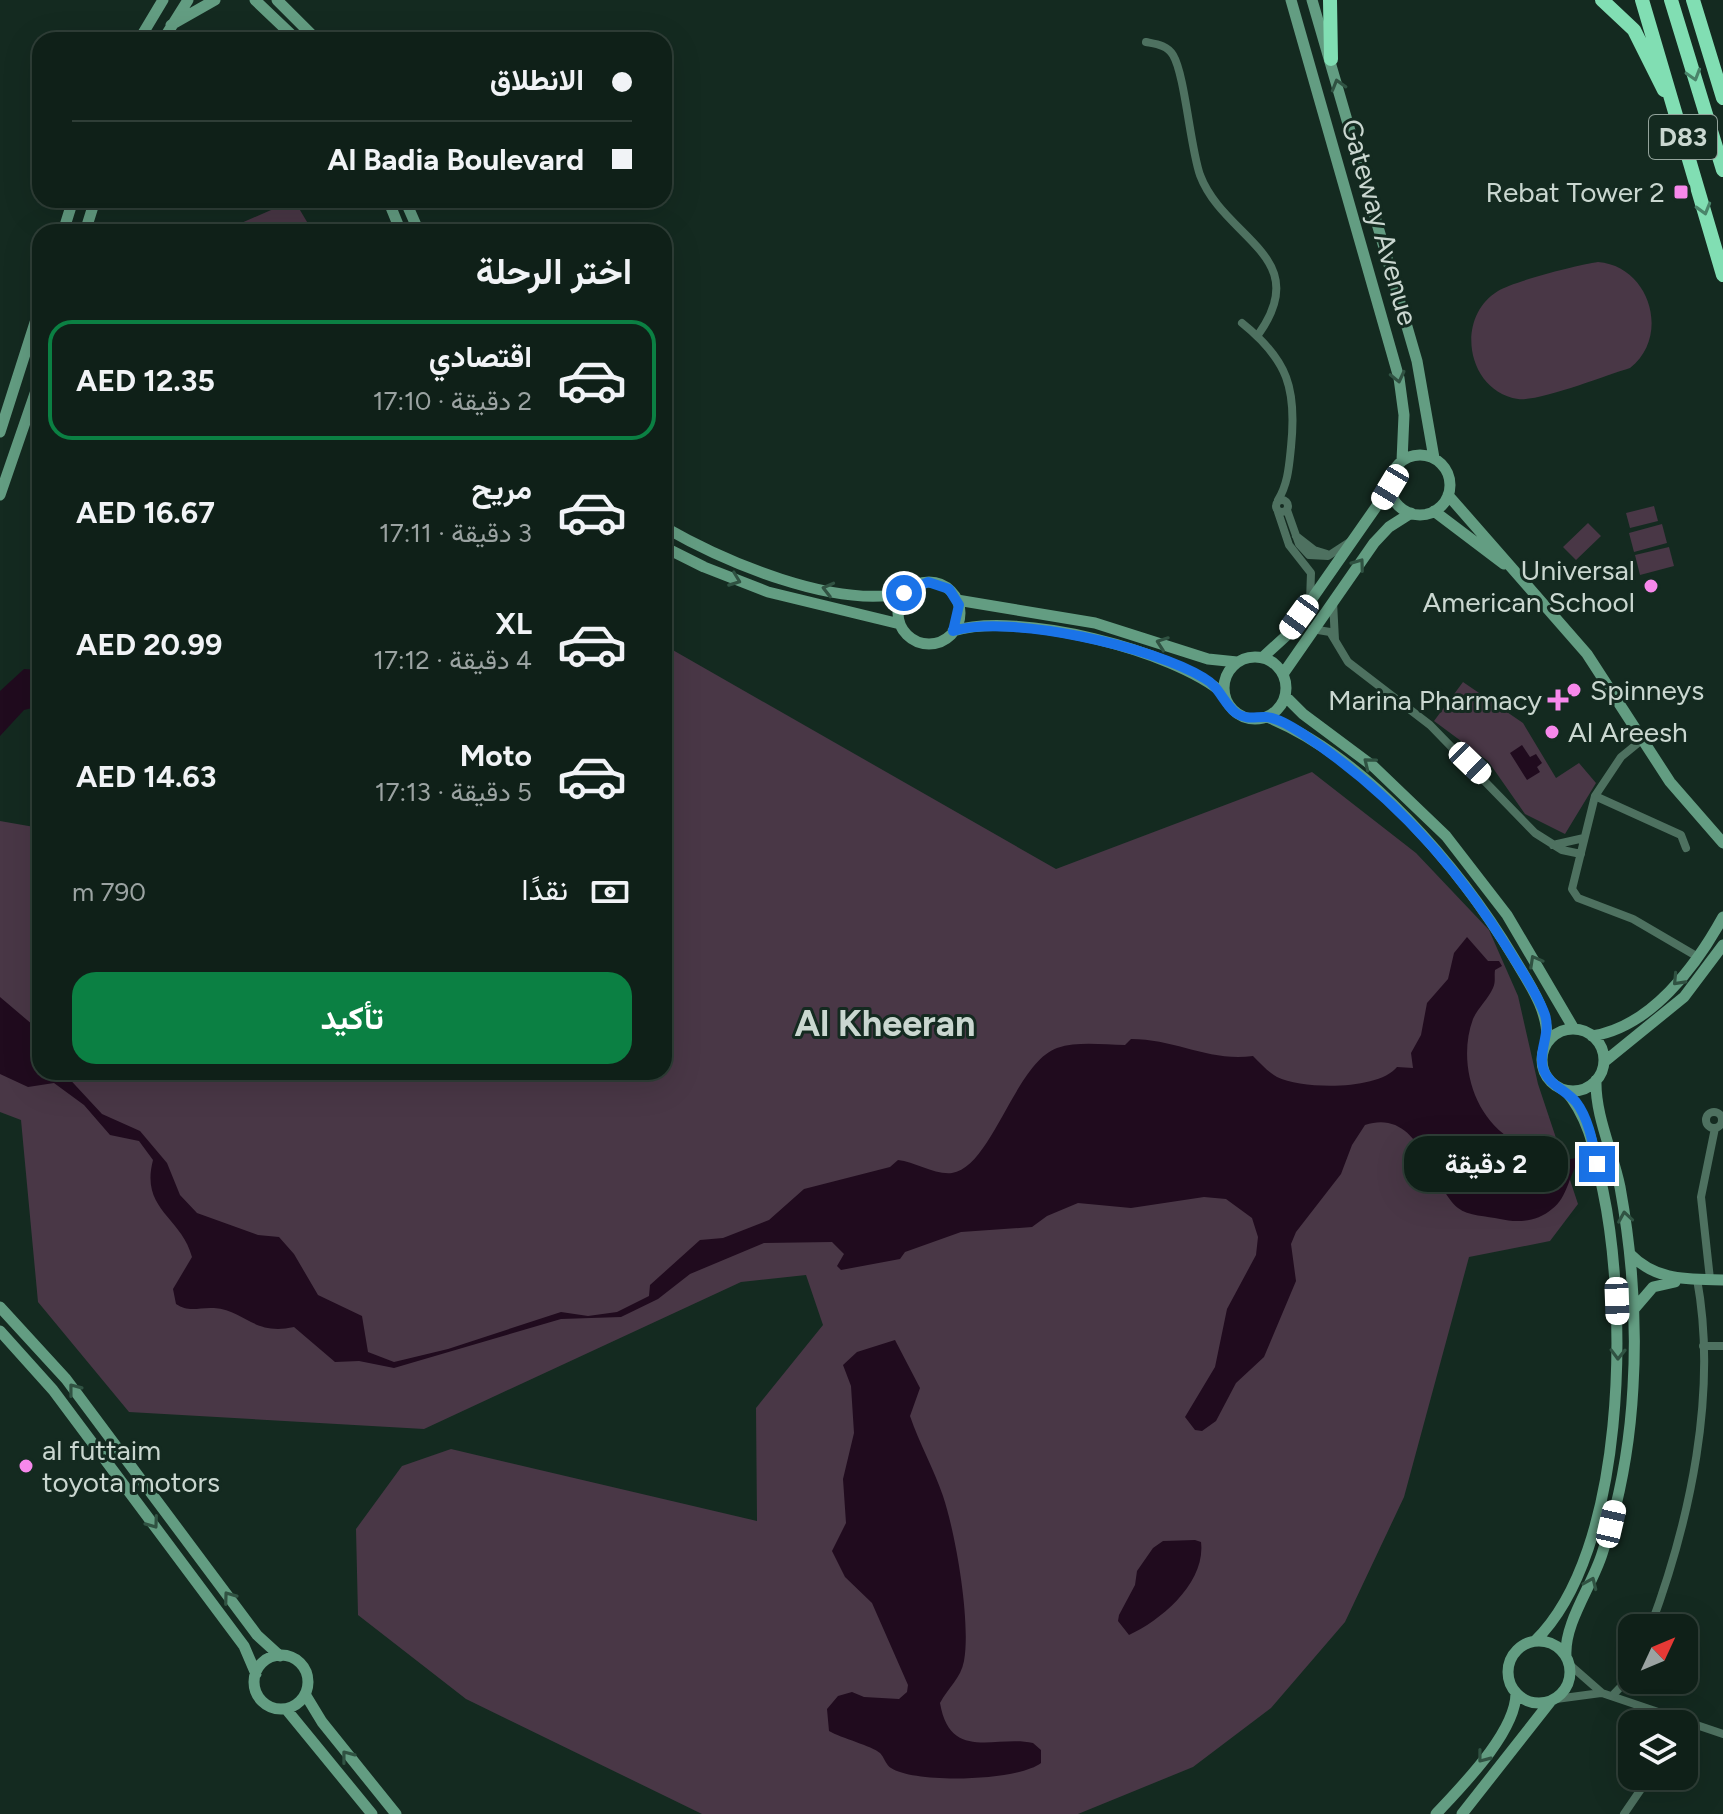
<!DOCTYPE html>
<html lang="ar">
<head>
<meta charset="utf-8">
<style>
  body { margin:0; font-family:Figtree,Vazirmatn,sans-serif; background:#182821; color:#f1f3f6; direction:rtl; height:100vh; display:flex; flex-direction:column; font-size:30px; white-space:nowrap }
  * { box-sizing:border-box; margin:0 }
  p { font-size:26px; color:#9ba3a2 }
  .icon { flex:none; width:44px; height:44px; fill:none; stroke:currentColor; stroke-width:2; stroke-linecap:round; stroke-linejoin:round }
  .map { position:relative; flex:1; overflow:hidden; direction:ltr }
  .sheet { position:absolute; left:32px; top:224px; width:640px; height:856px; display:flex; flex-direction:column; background:#0f2018; border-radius:24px; box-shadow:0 8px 32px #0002,0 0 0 2px #2f3e37; direction:rtl }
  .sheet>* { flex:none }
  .banner { position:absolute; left:32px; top:32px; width:640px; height:176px; border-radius:24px; box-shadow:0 8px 32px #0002,0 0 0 2px #2f3e37; direction:rtl; display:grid; align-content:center; height:176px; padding:0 40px; background:#0f2018 }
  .needle { width:52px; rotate:46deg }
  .buttons { position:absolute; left:1618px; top:1614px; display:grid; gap:16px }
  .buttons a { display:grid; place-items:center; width:80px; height:80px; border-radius:16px; background:#0f2018; box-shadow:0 8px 32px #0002,0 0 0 2px #2f3e37; font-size:40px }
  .end { position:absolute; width:36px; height:36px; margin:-18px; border:10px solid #1a73e8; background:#fff; box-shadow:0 0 0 4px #fff }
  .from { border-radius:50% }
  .bubble { position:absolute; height:56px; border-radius:24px; background:#0f2018; box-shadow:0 8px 32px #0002,0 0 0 2px #2f3e37; font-size:26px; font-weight:700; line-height:56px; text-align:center; direction:rtl }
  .car { position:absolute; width:24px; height:48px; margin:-24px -12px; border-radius:10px; box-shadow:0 0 6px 2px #0007; background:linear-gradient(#fff 24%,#345 0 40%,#fff 0 76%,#345 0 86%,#fff 0) }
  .banner b { display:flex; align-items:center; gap:28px; height:76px; font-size:30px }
  .banner b+b { border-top:2px solid #2f3e37 }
  .banner i { width:20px; height:20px; background:#f1f3f6 }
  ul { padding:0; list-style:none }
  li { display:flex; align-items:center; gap:24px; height:120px; margin:0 16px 12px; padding:0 24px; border:4px solid transparent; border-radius:24px }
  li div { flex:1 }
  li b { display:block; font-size:30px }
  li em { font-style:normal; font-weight:700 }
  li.current { border-color:#0b8043 }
  li>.icon { width:72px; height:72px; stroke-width:1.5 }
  h2 { padding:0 40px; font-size:36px; line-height:96px }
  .pay { display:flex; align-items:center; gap:20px; height:88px; padding:0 40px; font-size:30px }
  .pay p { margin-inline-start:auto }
  .button { display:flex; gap:16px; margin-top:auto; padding:16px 40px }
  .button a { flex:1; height:92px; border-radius:24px; background:#0b8043; color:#fff; font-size:32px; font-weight:700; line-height:92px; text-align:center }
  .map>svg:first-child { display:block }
  .green { fill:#493746 }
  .water { fill:#200b1e }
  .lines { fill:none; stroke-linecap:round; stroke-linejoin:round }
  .street { stroke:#4e7160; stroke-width:8 }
  .secondary { stroke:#639d82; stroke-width:11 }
  .highway { stroke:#81deb3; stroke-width:14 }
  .oneway { stroke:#4a846a }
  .oneway2 { stroke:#305242 }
  .route { stroke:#1a73e8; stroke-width:10 }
  .poi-dot { fill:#f788eb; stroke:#142a20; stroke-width:3 }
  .labels { text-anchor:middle; stroke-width:6; stroke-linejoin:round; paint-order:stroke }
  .shield { fill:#142a20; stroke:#93a39b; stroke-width:2 }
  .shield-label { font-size:26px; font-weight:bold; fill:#cad7d0 }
  .poi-label { font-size:28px; fill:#cad7d0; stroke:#142a20; text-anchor:end }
  .street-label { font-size:28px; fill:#cad7d0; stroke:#142a20 }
  .district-label { font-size:36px; font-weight:bold; fill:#cad7d0; stroke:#142a20 }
</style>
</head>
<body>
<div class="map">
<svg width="1723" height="1814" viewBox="0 0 1723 1814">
  <rect width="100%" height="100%" fill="#142a20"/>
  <!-- green -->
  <path class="green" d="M 294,200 L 313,232 L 233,232 L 239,224 Z
    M 1598,262 C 1650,266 1671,336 1630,368 C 1607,375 1538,402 1518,399 C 1467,391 1454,318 1498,291 C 1514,281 1578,265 1598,262 Z
    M 1654,506 L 1658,521 L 1630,528 L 1626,513 Z
    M 1588,523 L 1601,536 L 1576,560 L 1563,547 Z
    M 1662,524 L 1667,543 L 1634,552 L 1629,533 Z
    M 1669,547 L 1674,566 L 1640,575 L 1635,555 Z
    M 664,645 L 1056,869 L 1312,772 L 1416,853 L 1489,930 L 1518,996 L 1538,1084 L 1578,1204 L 1550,1241 L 1469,1257 L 1404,1497 L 1345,1622 L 1271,1708 L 1193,1767 L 1078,1814 L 702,1814 L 466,1699 L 358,1615 L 356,1529 L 402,1466 L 451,1449 L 757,1521 L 756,1408 L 823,1325 L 806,1275 L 741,1282 L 424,1429 L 129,1412 L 38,1302 L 21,1120 L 0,1112 L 0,821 L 40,828 L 40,1072 L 664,1072 Z
    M 1463,682 L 1523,723 L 1556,778 L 1579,763 L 1596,783 L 1565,834 L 1525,814 L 1488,761 L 1434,721 Z"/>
  <!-- water -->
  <path class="water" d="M 24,669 L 40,670 L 40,706 L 24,710 L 0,736 L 0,691 Z
    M 1522,745 L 1530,757 L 1536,754 L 1542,763 L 1537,767 L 1540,772 L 1527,780 L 1510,753 Z
    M 1467,937 L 1488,961 L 1499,961 L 1502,966 L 1495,970 C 1494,977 1496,981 1493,988 C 1488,999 1478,1008 1473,1019 C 1458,1059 1472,1113 1508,1137 C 1526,1149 1549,1148 1565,1160 L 1576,1158 L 1578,1163 C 1568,1177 1568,1197 1552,1209 C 1537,1222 1517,1223 1500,1219 C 1487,1216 1468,1216 1458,1208 C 1431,1186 1421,1107 1365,1125 L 1352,1145 L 1341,1174 L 1296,1232 L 1291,1244 L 1296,1281 L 1264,1357 L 1236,1383 L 1216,1421 L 1202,1431 L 1195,1430 L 1185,1417 L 1215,1367 L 1227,1309 L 1256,1255 L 1258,1237 L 1252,1218 L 1226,1199 L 1204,1197 L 1131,1208 L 1078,1203 L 1047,1216 L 1032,1227 L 961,1232 L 905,1252 L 900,1259 L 841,1270 L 837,1266 L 844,1254 L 832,1242 L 764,1243 L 690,1274 L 658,1299 L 621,1317 L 561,1319 L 394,1368 L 359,1361 L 335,1362 L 294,1327 C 253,1336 245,1310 214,1308 C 199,1307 189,1313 176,1304 L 173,1289 L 192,1257 C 181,1216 140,1210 153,1160 L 139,1141 L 110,1135 L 84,1105 L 54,1083 L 28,1087 L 0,1074 L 0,997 L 40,1031 L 40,1072 L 63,1072 L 102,1114 L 140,1131 L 167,1163 L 180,1195 L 197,1213 L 258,1235 L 279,1237 L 294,1254 L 318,1295 L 362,1316 L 368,1352 L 394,1362 L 448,1349 L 561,1312 L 588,1316 L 617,1312 L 649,1296 L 650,1285 L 700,1240 L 723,1238 L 769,1220 L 804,1189 L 890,1167 L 898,1160 C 915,1162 935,1175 952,1173 C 992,1167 1015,1063 1057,1048 C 1079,1041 1103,1045 1125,1045 L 1131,1039 C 1176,1039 1209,1062 1253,1056 C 1260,1063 1268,1072 1277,1077 C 1304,1090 1379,1090 1397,1067 L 1413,1068 L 1411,1053 L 1421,1035 L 1427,1003 L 1448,979 L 1454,953 Z
    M 895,1340 L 920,1388 L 910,1416 C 919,1443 934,1469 943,1496 C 956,1535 971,1622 964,1661 C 961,1678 948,1688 940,1703 C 950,1762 995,1735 1033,1743 L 1041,1750 L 1041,1763 C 1018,1781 915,1784 891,1768 C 886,1765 884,1757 880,1753 C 872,1746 841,1738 829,1731 L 827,1709 L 838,1696 L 852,1692 L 864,1697 L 899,1699 L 907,1692 L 908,1685 L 872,1603 L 845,1577 L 832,1551 L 846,1523 L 843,1479 L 854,1433 L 851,1386 L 843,1365 L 857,1352 Z
    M 1195,1540 L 1201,1542 C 1206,1582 1162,1620 1129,1635 L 1118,1621 L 1119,1615 L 1135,1585 L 1137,1571 L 1153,1548 L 1163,1541 Z"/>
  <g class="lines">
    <!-- street -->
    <path class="street" d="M 1146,42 C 1156,44 1167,45 1173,55 C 1185,75 1190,146 1200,175 C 1224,239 1315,256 1258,335
      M 1242,323 C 1288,360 1297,389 1291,447 C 1289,466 1288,484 1278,500
      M1276 506a6 6 0 1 1 12 0a6 6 0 1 1-12 0Z
      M 1287,510 L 1299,544 L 1309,555 L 1328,556 L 1351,541
      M 1278,512 L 1289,545 L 1311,573 L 1310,601
      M 1296,536 L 1314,550 L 1327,554
      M 1333,602 L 1335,640
      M 1312,629 L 1330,632 L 1348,662 L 1430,725 L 1535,833 L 1562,850 L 1581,854
      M 1643,739 L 1621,757 L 1595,796 L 1572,889 L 1578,898 L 1633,919 L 1698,957
      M 1595,796 L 1681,835 L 1686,848
      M 1553,845 L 1584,838
      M1706 1120a8 8 0 1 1 16 0a8 8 0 1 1-16 0Z
      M 1710,1279 L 1701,1197 L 1715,1128
      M 1703,1346 L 1723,1346
      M 1650,1628 C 1690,1521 1718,1393 1697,1279
      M 1570,1665 L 1602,1693 L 1723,1734
      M 1612,1696 L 1632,1675
      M 1556,1699 L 1601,1693
      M 1643,1707 L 1657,1724
      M 1624,1814 L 1650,1776"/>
    <!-- secondary -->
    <path class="secondary" d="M 255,0 L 297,40
      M 277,0 L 317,40
      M 1291,0 L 1399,378 L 1404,415 L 1402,461
      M 1312,0 L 1417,361 L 1434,458
      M 171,25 L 215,0
      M 139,40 L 163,0
      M 163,40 L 188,0
      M 388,200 L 401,232
      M 405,200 L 419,232
      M 63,232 L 73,200
      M 85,232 L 95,200
      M 0,432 L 40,307
      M1390 485a30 30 0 1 1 60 0a30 30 0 1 1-60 0Z
      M 0,495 L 40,379
      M 1448,495 L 1587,654 L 1670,782 L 1723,843
      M 1434,511 L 1504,564
      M 664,527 C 725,562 835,609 904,593
      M 664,547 L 704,567 L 768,592 L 900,624
      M898 613a31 31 0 1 1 62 0a31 31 0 1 1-62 0Z
      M 957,600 L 1095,623 L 1208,659 L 1237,662
      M 953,631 C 1018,611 1173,650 1224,694
      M1224 688a31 31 0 1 1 62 0a31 31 0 1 1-62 0Z
      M 1263,657 L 1286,636 L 1390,487
      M 1283,674 L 1374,543 L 1389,527 L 1411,513
      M 1285,696 L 1303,714 L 1374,767 L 1446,836 L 1507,915 L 1574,1029
      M 1267,717 C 1366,757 1460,868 1514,958 C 1530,985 1549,1011 1547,1043
      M1542 1060a31 31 0 1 1 62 0a31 31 0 1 1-62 0Z
      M 1592,1036 C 1651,1027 1696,966 1723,917
      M 1604,1062 L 1684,997 L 1723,945
      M 1630,1254 C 1656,1281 1687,1279 1723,1280
      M 0,1307 L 66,1379 L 257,1635 L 280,1656
      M 1635,1308 L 1653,1287 L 1675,1282
      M 0,1331 L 53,1390 L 244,1646 L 256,1674
      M1508 1672a31 31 0 1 1 62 0a31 31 0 1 1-62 0Z
      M 1535,1641 C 1627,1551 1628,1309 1603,1191 C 1595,1154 1590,1118 1565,1090
      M254 1682a27 27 0 1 1 54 0a27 27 0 1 1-54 0Z
      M 1566,1656 C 1564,1623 1592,1586 1602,1554 C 1620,1500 1630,1444 1633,1387 C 1637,1320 1632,1253 1620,1187 C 1613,1152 1595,1116 1596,1080
      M 305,1694 L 322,1722 L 396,1814
      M 286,1709 L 372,1814
      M 1436,1814 C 1462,1786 1516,1732 1516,1693
      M 1462,1814 L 1550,1702"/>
    <!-- highway -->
    <path class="highway" d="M 1330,0 L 1331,59
      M 1602,0 L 1634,30 L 1664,90
      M 1642,0 L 1723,275
      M 1671,0 L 1723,170
      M 1693,0 L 1723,98"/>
  </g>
  <!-- one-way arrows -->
  <defs><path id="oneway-chevron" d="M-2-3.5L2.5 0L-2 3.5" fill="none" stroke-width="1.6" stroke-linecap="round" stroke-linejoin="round" transform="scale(2)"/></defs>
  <g class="oneway">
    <use href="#oneway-chevron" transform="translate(1694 75) rotate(73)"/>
    <use href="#oneway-chevron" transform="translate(1704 209) rotate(74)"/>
  </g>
  <g class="oneway2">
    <use href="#oneway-chevron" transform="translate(1338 85) rotate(-106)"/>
    <use href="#oneway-chevron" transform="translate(1398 377) rotate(77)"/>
    <use href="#oneway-chevron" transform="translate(1359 564) rotate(-54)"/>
    <use href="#oneway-chevron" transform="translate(735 580) rotate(21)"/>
    <use href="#oneway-chevron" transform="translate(828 589) rotate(-166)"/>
    <use href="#oneway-chevron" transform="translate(1162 643) rotate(-160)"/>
    <use href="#oneway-chevron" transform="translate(1369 763) rotate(-141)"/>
    <use href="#oneway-chevron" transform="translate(1535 961) rotate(-119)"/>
    <use href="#oneway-chevron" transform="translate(1678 980) rotate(133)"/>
    <use href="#oneway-chevron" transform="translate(1625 1217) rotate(-99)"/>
    <use href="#oneway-chevron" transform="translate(1618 1354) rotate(91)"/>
    <use href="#oneway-chevron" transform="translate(74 1389) rotate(-128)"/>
    <use href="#oneway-chevron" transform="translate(153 1523) rotate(54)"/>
    <use href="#oneway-chevron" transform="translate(1591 1583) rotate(-66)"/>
    <use href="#oneway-chevron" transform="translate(229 1597) rotate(-126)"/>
    <use href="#oneway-chevron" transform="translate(347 1756) rotate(-128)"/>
    <use href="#oneway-chevron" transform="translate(1483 1757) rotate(128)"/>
  </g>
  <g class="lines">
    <!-- route -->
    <path class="route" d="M 904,593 L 928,582 L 949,589 L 959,605 L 953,631 C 1010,614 1154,647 1204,678 C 1220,687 1223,703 1236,713 C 1246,720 1254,717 1265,717 C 1277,717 1294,728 1303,734 C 1387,790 1457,865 1510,952 C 1522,972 1537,993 1545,1015 C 1551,1034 1538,1050 1543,1068 C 1548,1085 1565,1089 1576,1102 C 1589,1119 1593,1144 1597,1164"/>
  </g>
  <!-- markers -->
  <g class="poi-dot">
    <rect x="1673" y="184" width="16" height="16" rx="4"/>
    <circle cx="1651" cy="586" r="8"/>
    <circle cx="1574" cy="690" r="8"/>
    <path d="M1554 688h8v8h8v8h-8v8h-8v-8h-8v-8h8z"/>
    <circle cx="1552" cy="732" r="8"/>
    <circle cx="26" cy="1466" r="8"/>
  </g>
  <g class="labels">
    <!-- shield labels -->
    <rect class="shield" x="1649" y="115" width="68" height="44" rx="6"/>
    <g class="shield-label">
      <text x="1683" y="146">D83</text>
    </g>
    <!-- poi labels -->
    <g class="poi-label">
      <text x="1665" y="202">Rebat Tower 2</text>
      <text x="1635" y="580">Universal<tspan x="1635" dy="32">American School</tspan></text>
      <text x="1590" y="700" text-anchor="start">Spinneys</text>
      <text x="1542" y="710">Marina Pharmacy</text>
      <text x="1568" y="742" text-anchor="start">Al Areesh</text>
      <text x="42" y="1460" text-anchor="start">al futtaim<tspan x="42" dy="32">toyota motors</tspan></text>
    </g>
    <!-- street labels -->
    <g class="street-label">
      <text transform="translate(1380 222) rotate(74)" y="10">Gateway Avenue</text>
    </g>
    <!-- district labels -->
    <g class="district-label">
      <text x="885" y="1036">Al Kheeran</text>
    </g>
  </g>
</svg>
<div class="buttons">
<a><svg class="needle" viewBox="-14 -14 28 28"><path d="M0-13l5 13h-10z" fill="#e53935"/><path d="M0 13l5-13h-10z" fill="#9ba3a2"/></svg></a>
<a><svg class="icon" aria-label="layers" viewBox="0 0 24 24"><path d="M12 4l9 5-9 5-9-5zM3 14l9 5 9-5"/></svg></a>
</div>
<i class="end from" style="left:904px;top:593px"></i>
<i class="end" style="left:1597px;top:1164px"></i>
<div class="bubble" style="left:1404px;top:1136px;width:164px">2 دقيقة</div>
<i class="car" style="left:1390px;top:487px;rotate:211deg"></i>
<i class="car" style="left:1299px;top:617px;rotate:216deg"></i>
<i class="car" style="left:1470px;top:763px;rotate:134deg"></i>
<i class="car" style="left:1617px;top:1301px;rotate:178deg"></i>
<i class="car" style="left:1611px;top:1524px;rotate:13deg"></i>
<div class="banner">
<b><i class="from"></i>الانطلاق</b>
<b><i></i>Al Badia Boulevard</b>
</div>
<section class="sheet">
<h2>اختر الرحلة</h2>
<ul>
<li class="current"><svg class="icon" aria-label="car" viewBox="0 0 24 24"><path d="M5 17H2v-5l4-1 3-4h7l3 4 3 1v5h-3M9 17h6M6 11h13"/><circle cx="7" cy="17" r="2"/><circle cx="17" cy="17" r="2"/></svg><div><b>اقتصادي</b><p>2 دقيقة · 17:10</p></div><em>AED 12.35</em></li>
<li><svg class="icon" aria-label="car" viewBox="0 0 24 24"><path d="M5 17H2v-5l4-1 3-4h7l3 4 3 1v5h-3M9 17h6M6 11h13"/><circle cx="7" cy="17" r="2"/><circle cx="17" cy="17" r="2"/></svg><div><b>مريح</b><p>3 دقيقة · 17:11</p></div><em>AED 16.67</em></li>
<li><svg class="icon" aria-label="car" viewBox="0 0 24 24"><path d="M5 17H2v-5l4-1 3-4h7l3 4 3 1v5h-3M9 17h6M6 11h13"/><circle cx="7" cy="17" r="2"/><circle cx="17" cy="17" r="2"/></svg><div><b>XL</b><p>4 دقيقة · 17:12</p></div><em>AED 20.99</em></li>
<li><svg class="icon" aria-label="car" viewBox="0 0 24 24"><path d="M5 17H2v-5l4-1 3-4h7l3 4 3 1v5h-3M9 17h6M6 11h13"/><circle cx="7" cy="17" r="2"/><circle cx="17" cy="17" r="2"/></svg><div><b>Moto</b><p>5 دقيقة · 17:13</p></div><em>AED 14.63</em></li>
</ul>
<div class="pay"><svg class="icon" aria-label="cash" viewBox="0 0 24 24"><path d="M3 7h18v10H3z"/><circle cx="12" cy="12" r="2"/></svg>نقدًا<p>790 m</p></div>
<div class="button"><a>تأكيد</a></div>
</section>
</div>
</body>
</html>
